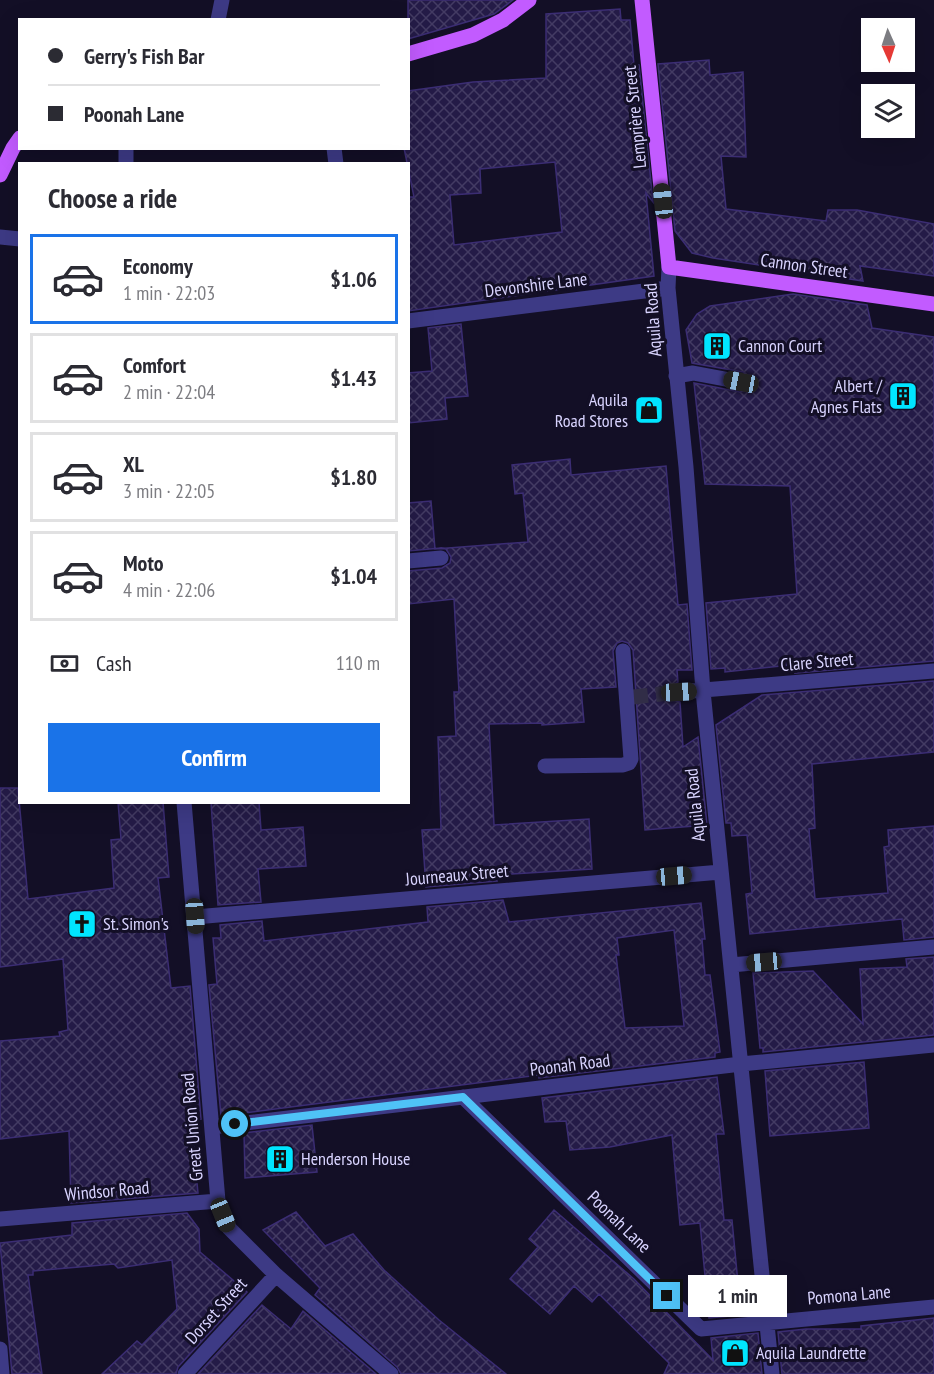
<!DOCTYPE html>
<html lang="en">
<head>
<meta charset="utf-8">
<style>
  body { margin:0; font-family:"PT Sans Narrow",sans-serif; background:#f7f7f7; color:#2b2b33; height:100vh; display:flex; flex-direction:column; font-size:22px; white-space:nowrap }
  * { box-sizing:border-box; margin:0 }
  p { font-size:20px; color:#7c7c81 }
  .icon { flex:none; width:33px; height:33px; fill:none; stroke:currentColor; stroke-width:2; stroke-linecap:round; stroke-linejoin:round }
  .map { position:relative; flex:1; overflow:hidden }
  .drawer { position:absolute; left:18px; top:162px; width:392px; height:642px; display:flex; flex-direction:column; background:#fff; border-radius:0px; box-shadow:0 6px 24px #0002 }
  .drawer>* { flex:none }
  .banner { position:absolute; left:18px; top:18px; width:392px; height:132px; border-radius:0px; box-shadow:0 6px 24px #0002; display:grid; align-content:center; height:132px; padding:0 30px; background:#fff }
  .needle { width:39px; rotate:177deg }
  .fabs { position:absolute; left:861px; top:18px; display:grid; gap:12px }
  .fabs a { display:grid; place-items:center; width:54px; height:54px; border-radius:0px; background:#fff; box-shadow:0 6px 24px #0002; font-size:30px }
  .end { position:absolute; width:27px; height:27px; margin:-14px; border:8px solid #4fc3f7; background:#111; box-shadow:0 0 0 3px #111 }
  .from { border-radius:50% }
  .bubble { position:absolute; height:42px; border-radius:0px; background:#fff; box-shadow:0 6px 24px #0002; font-size:20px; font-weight:800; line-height:42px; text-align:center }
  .car { position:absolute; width:18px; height:36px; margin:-18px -9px; border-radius:8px; box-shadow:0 0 4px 2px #0007; background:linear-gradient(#222 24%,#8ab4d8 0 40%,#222 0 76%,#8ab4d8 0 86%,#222 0) }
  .banner b { display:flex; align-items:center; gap:21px; height:57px; font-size:22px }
  .banner b+b { border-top:2px solid #e1e1e2 }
  .banner i { width:15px; height:15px; background:#2b2b33 }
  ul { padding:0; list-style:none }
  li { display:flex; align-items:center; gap:18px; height:90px; margin:0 12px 9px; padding:0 18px; border:3px solid #e1e1e2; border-radius:0px }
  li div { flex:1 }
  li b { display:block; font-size:22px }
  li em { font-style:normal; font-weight:800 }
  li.selected { border-color:#1a73e8 }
  li>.icon { width:54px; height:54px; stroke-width:1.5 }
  h2 { padding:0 30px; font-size:27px; line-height:72px }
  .pay { display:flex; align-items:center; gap:15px; height:66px; padding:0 30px; font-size:22px }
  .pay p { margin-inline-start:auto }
  .action { display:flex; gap:12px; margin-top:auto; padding:12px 30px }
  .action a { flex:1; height:69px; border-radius:0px; background:#1a73e8; color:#fff; font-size:24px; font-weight:800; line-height:69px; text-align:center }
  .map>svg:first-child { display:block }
  .building { fill:url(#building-cross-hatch); stroke:#3b2d73; stroke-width:1.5; fill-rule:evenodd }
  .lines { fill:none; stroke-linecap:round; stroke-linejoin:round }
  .minor-tunnel { stroke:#312d47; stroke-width:15; stroke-dasharray:15 8; stroke-linecap:butt }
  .minor { stroke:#3d3a85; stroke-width:15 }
  .major { stroke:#c25bff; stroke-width:15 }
  .route { stroke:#4fc3f7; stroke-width:8 }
  .labels { text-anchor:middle; stroke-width:6; stroke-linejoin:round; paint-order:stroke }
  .street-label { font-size:18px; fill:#d9d4ff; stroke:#130f26 }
  .poi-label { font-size:18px; fill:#d9d4ff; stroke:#130f26; text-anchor:start }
</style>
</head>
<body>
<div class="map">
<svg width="934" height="1374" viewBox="0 0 934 1374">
  <defs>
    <pattern id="building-cross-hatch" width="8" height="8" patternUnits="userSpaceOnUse" patternTransform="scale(1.5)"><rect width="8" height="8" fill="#241b47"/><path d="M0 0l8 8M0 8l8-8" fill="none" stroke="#433b63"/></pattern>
  </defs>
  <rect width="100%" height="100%" fill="#130f26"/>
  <!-- building -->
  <path class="building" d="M 408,0 L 513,0 L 494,14 L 408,39 Z
    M 620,9 L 621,20 L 630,20 L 634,65 L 639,65 L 653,202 L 646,193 L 654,276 L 408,311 L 408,197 L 414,197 L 404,148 L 408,148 L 408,91 L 473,82 L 546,78 L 546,14 ZM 555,162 L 562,232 L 454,245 L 450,195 L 481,193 L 480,169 Z
    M 709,60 L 710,75 L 743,72 L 746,157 L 721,156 L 726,209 L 826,221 L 828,210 L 857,210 L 934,224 L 934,276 L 860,266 L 863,281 L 713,258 L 692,253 L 675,231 L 658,64 Z
    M 793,294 L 867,305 L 872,328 L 934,337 L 934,661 L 796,673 L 810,663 L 725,672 L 725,668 L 711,669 L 706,603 L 797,594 L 790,486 L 705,484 L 694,383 L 740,392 L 749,388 L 750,379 L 743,372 L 692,363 L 686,330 L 697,314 L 710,306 Z
    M 461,324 L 468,396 L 445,398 L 447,419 L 408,423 L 408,373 L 432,371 L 428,328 Z
    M 570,459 L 571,475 L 666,466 L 678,605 L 687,604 L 692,670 L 677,670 L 678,682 L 670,687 L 669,693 L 674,700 L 680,702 L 683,747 L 698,737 L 707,825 L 645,830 L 633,650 L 628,643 L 622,641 L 617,643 L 613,651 L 616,687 L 581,689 L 584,722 L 542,725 L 542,723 L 489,724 L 494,825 L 589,819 L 592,869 L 495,875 L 497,881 L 426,887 L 422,830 L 441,829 L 438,737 L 456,736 L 454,692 L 459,692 L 454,599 L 408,604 L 408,571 L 442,568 L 450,563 L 451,557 L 446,549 L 441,548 L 408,551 L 408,503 L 431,501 L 435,549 L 528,542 L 523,493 L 515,494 L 512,465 Z
    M 934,681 L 934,752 L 812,764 L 815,828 L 809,829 L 815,899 L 888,893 L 884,847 L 889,846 L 888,830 L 934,826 L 934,937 L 904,940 L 902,919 L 750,934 L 746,894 L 752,893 L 747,835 L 732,836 L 731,823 L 726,823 L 716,725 L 762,695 Z
    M 0,788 L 18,788 L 28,899 L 114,888 L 111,840 L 121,839 L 118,802 L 163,802 L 169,877 L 158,878 L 171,988 L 190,986 L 201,1119 L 191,1120 L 198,1193 L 71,1203 L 69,1131 L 0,1139 L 0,1041 L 60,1036 L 59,1032 L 68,1030 L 63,959 L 0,967 Z
    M 211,802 L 259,802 L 261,830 L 303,827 L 306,866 L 258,869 L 261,902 L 218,905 Z
    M 503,900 L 509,922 L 701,903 L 705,939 L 702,939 L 705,975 L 710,975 L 720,1052 L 715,1053 L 715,1057 L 539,1078 L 539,1075 L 221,1116 L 209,985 L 217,984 L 213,938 L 221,938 L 220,925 L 262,921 L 264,941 L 428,922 L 427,907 ZM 674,930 L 684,1026 L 625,1028 L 616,955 L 619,955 L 617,938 Z
    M 934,957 L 934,1035 L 763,1052 L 763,1048 L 760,1048 L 753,973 L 813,971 L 863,1024 L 860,969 L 907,967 L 906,959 Z
    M 864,1062 L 869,1128 L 770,1136 L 765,1071 Z
    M 717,1077 L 724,1134 L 716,1134 L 724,1220 L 732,1220 L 741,1315 L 709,1318 L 700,1223 L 680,1225 L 672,1135 L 610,1147 L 570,1150 L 566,1121 L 545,1122 L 542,1098 Z
    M 312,1125 L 317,1172 L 245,1178 L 244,1133 Z
    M 554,1210 L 634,1279 L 713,1360 L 711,1338 L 758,1333 L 762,1374 L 664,1374 L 669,1363 L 599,1294 L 592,1302 L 574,1286 L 550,1314 L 510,1279 L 538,1247 L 529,1239 Z
    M 296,1212 L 325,1246 L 353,1234 L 384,1270 L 439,1320 L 506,1374 L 401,1374 L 397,1367 L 315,1295 L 320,1288 L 263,1230 Z
    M 187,1213 L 199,1229 L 200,1252 L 247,1292 L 178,1367 L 176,1374 L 102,1374 L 137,1341 L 142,1345 L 177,1309 L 172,1260 L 118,1268 L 114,1264 L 33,1271 L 33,1275 L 28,1275 L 42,1374 L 12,1374 L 0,1243 L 72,1235 L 72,1223 Z
    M 262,1305 L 291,1329 L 303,1311 L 376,1374 L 198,1374 Z
    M 934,1318 L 934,1374 L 782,1374 L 778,1332 L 806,1329 L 861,1329 L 861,1326 Z"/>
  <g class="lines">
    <!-- minor-tunnel -->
    <path class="minor-tunnel" d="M 633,697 L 679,692"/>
    <!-- minor -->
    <path class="minor" d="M 218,20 L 222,0
      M 126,148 L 126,164
      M 334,148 L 336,164
      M 0,237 L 20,239
      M 669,267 L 668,288 L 686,467 L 703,691 L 772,1374
      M 408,321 L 668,288
      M 676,376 L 693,373 L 741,382
      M 408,561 L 441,558
      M 679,692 L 934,671
      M 545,766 L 623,765 L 629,763 L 631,759 L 623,651
      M 184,802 L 218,1201 L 229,1228 L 276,1275 L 391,1374
      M 195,917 L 721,872
      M 731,965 L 934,947
      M 463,1097 L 701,1329 L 934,1307
      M 212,1127 L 741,1064 L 934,1045
      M 0,1219 L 218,1201
      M 0,1349 L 2,1374
      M 185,1374 L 276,1275"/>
    <!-- major -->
    <path class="major" d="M 642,0 L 669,267 L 934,304
      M 408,54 L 473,35 L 503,20 L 529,0
      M 0,175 L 13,148 L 20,138"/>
  </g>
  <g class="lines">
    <!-- route -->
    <path class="route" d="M 235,1124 L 463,1097 L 667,1296"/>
  </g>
  <!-- icons -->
  <defs>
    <g id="building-square" transform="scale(1.5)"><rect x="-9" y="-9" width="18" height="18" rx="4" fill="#00e5ff" stroke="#130f26"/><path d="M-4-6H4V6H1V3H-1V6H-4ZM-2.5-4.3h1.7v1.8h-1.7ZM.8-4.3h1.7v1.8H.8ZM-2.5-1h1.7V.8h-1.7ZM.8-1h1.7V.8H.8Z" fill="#111"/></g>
    <g id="shop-square" transform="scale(1.5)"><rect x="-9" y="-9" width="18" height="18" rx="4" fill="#00e5ff" stroke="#130f26"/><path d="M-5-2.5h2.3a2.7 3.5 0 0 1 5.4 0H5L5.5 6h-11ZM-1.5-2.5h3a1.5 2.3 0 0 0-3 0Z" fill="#111"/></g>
    <g id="church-square" transform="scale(1.5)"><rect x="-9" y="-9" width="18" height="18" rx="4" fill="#00e5ff" stroke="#130f26"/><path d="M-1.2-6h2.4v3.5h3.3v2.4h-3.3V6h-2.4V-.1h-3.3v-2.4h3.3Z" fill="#111"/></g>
  </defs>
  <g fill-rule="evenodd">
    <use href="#building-square" x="717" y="346"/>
    <use href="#building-square" x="903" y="396"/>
    <use href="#shop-square" x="649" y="410"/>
    <use href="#church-square" x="82" y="924"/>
    <use href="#building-square" x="280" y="1159"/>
    <use href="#shop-square" x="735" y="1353"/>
  </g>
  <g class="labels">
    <!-- street labels -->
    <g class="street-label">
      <text transform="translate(635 117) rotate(-96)" y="6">Lemprière Street</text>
      <text transform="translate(804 266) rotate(8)" y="6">Cannon Street</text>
      <text transform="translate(536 285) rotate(-7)" y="6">Devonshire Lane</text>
      <text transform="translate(653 320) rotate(-94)" y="6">Aquila Road</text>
      <text transform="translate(817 662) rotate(-5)" y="6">Clare Street</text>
      <text transform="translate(695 805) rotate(-96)" y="6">Aquila Road</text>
      <text transform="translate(457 875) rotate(-5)" y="6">Journeaux Street</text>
      <text transform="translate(570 1065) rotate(-7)" y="6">Poonah Road</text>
      <text transform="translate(192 1127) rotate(-95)" y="6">Great Union Road</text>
      <text transform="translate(107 1191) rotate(-5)" y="6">Windsor Road</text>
      <text transform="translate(619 1222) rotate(44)" y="6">Poonah Lane</text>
      <text transform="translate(849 1295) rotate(-5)" y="6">Pomona Lane</text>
      <text transform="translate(216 1311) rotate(-48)" y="6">Dorset Street</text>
    </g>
    <!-- poi labels -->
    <g class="poi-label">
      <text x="738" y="352">Cannon Court</text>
      <text x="882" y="392" text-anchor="end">Albert /<tspan x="882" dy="21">Agnes Flats</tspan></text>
      <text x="628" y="406" text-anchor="end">Aquila<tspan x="628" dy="21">Road Stores</tspan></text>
      <text x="103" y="930">St. Simon's</text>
      <text x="301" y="1165">Henderson House</text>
      <text x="756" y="1359">Aquila Laundrette</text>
    </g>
  </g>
</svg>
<div class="fabs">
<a><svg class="needle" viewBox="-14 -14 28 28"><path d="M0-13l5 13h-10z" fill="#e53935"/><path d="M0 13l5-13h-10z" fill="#7c7c81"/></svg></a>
<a><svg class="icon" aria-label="layers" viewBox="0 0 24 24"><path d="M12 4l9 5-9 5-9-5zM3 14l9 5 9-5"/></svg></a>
</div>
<i class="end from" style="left:235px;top:1124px"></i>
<i class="end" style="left:667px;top:1296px"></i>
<div class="bubble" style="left:688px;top:1275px;width:99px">1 min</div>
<i class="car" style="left:663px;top:201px;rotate:354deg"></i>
<i class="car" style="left:741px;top:382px;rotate:281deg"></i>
<i class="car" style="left:679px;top:692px;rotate:87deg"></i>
<i class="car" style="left:674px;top:876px;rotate:85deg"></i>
<i class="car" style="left:195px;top:916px;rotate:176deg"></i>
<i class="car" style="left:764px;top:962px;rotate:265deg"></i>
<i class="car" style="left:223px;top:1215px;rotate:158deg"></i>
<div class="banner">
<b><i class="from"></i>Gerry's Fish Bar</b>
<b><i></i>Poonah Lane</b>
</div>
<section class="drawer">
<h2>Choose a ride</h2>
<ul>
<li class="selected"><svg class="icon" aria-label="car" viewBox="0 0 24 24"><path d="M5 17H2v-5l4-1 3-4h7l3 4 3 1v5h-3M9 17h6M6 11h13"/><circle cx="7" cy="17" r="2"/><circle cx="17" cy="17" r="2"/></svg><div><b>Economy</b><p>1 min · 22:03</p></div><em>$1.06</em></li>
<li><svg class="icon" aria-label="car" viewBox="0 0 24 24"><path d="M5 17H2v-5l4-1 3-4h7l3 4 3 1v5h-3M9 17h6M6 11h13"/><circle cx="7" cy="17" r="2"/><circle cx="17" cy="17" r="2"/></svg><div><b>Comfort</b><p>2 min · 22:04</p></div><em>$1.43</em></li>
<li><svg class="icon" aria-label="car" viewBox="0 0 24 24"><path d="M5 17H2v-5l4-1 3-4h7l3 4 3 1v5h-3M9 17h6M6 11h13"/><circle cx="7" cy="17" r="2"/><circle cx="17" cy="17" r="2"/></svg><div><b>XL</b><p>3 min · 22:05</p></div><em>$1.80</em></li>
<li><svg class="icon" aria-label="car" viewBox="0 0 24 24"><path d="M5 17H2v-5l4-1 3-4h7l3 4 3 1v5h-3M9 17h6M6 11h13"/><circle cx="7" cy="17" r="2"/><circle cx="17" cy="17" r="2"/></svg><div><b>Moto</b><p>4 min · 22:06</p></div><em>$1.04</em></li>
</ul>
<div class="pay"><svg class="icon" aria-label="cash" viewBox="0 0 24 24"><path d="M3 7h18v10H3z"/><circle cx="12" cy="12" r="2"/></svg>Cash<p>110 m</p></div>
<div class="action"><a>Confirm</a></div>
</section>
</div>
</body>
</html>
